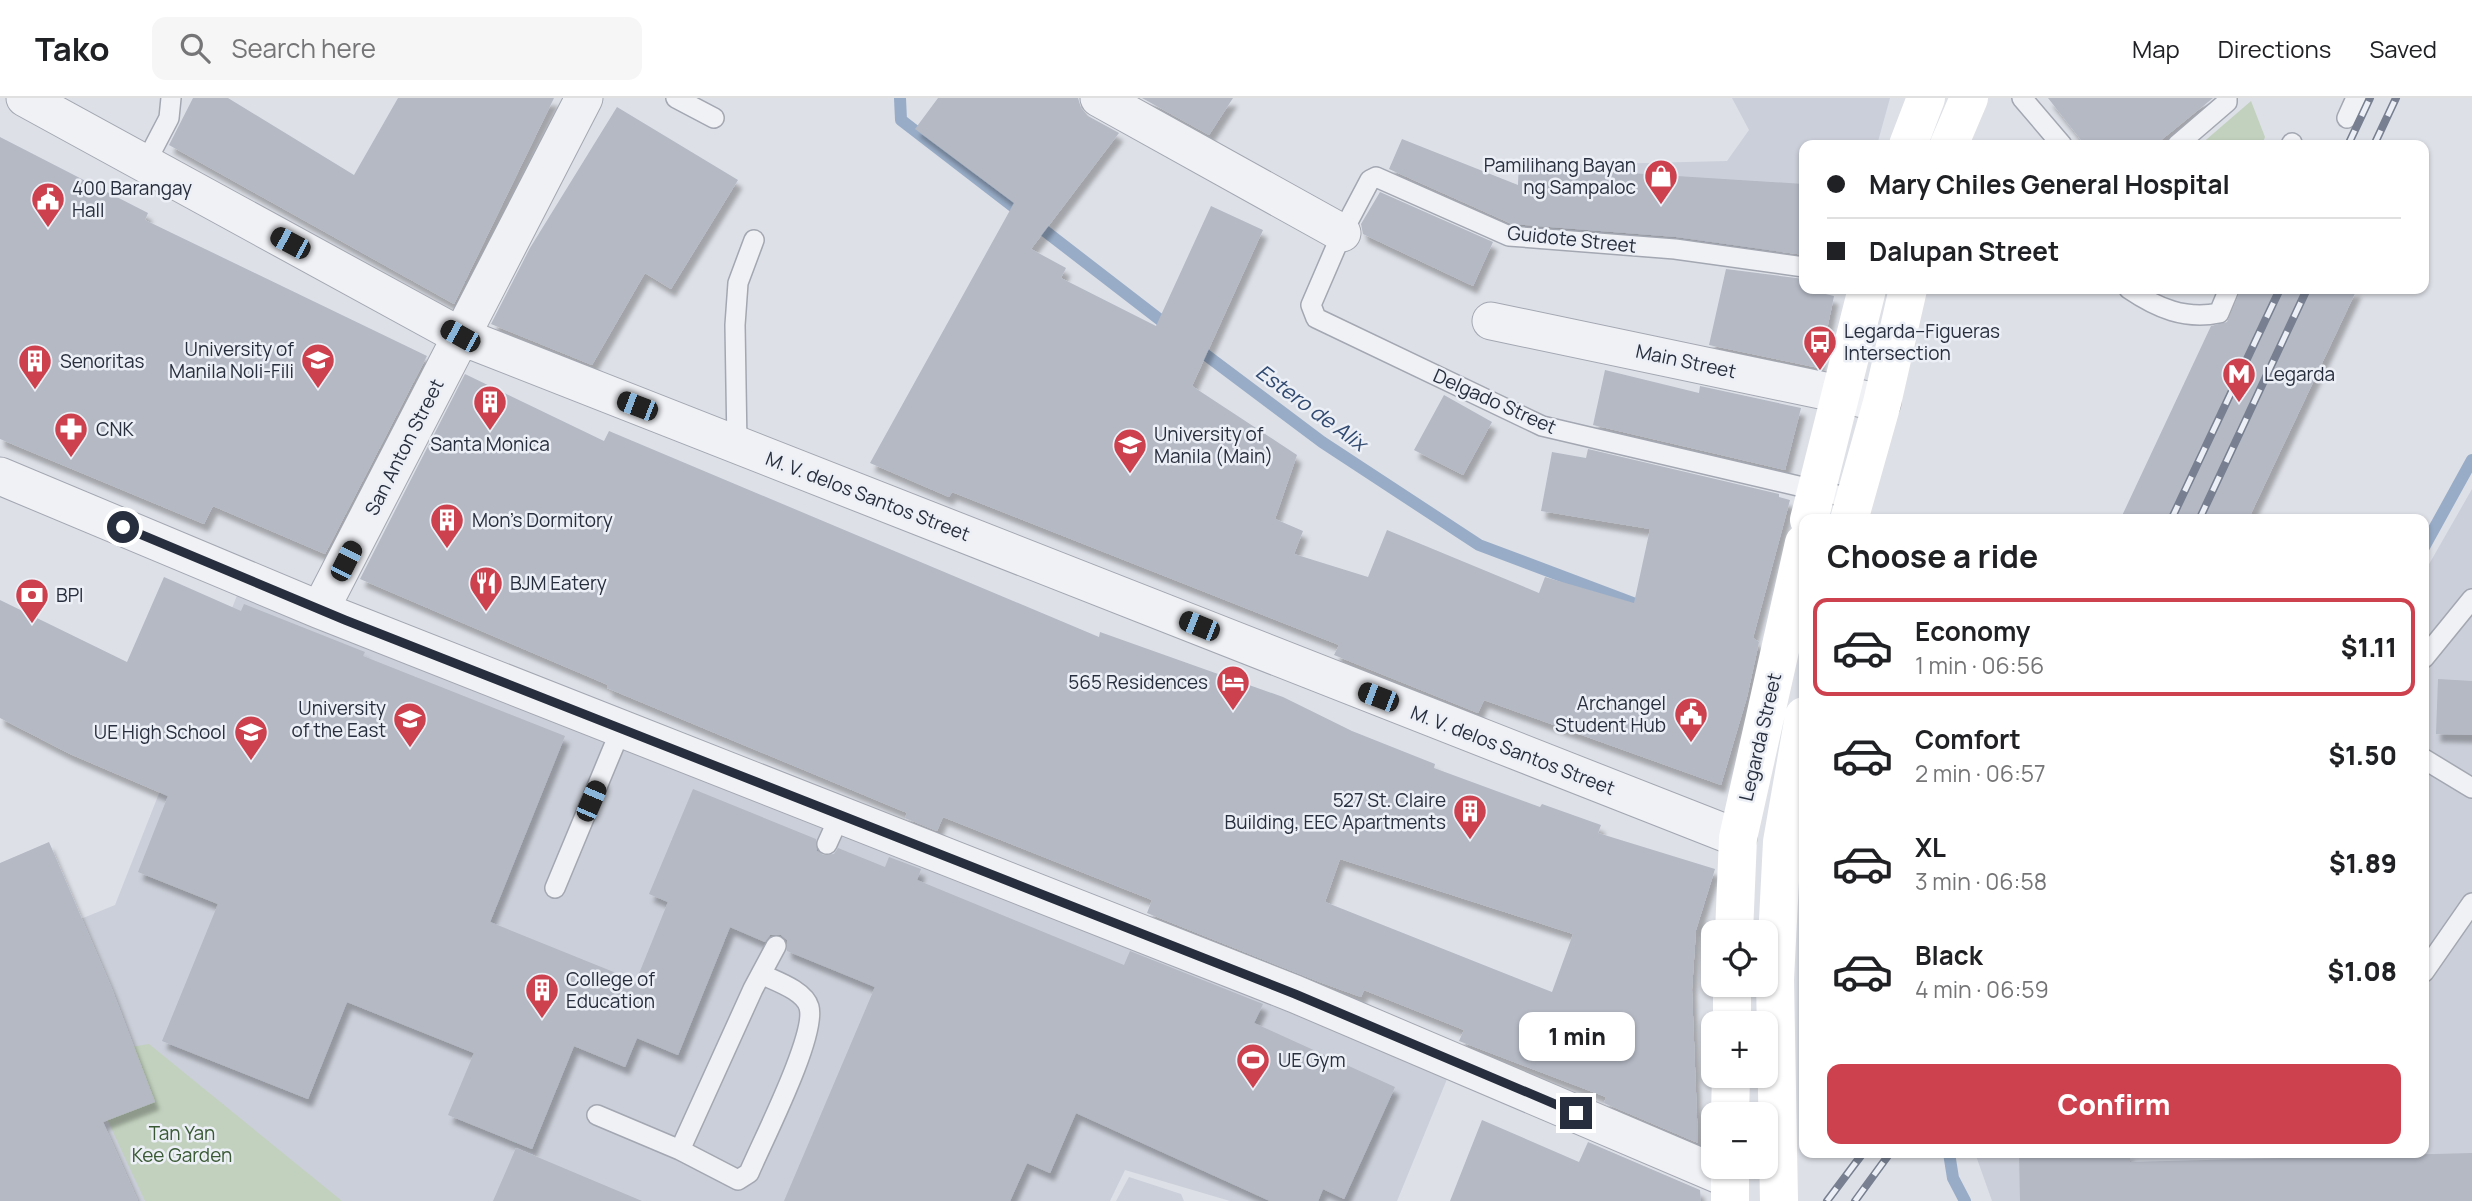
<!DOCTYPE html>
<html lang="en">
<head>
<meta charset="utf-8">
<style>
  body { margin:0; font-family:Manrope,sans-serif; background:#f6f6f6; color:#202124; height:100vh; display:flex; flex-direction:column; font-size:26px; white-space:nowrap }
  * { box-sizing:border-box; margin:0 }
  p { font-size:23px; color:#757577 }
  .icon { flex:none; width:38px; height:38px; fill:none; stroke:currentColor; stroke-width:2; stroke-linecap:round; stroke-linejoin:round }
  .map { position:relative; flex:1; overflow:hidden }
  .panel { position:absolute; left:1799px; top:416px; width:630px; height:644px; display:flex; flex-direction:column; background:#fff; border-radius:14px; box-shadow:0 2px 5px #0004 }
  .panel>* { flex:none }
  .guide { position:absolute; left:1799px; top:42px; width:630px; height:154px; border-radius:14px; box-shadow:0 2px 5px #0004; display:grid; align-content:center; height:154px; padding:0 28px; background:#fff }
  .controls { position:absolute; left:1701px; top:822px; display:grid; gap:14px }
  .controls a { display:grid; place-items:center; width:77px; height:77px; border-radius:14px; background:#fff; box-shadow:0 2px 5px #0004; font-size:35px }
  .end { position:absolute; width:32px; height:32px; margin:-16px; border:9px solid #272e3d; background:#fff; box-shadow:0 0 0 4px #fff }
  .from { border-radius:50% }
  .bubble { position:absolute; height:49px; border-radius:14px; background:#fff; box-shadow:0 2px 5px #0004; font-size:23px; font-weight:800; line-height:49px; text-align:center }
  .car { position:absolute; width:21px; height:42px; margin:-21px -10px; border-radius:9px; box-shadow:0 0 5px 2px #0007; background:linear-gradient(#222 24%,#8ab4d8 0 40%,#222 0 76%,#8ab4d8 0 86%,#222 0) }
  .guide b { display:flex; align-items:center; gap:24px; height:66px; font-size:26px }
  .guide b+b { border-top:2px solid #e0e0e0 }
  .guide i { width:18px; height:18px; background:#202124 }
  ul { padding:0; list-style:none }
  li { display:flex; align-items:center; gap:21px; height:98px; margin:0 14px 10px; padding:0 14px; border:4px solid transparent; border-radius:14px }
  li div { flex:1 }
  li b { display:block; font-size:26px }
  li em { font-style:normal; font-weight:800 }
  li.selected { border-color:#cd414e }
  li>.icon { width:63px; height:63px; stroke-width:1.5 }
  h2 { padding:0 28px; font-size:32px; line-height:84px }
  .cta { display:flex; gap:14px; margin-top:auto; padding:14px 28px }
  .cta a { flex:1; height:80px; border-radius:14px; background:#cd414e; color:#fff; font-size:28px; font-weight:800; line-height:80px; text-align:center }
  header { display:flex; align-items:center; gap:42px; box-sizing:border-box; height:98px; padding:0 35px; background:#fff; border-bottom:2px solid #e0e0e0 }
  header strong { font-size:33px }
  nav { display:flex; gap:38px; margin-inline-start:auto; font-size:24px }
  .search { width:490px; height:63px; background:#f6f6f6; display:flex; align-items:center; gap:18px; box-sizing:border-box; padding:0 24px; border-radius:14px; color:#757577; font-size:26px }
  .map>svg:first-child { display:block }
  .built { fill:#cbcfd9 }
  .green { fill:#c2d1be }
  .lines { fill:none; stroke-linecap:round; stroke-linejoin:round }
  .stream { stroke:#98acc7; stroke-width:12 }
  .building { fill:#b4b9c4; fill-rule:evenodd; filter:url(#shadow) }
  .service-casing { stroke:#a3a7b1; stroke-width:22 }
  .minor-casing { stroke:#a3a7b1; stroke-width:39 }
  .service { stroke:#f0f1f5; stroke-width:19 }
  .minor { stroke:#f0f1f5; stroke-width:37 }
  .secondary { stroke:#fff; stroke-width:38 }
  .rail-casing { stroke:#777f90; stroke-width:8 }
  .rail { stroke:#eceff5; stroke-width:5; stroke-dasharray:16; stroke-linecap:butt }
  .route { stroke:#272e3d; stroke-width:9 }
  .labels { text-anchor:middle; stroke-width:5; stroke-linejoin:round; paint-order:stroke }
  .poi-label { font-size:19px; fill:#272e3d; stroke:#eceff5; text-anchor:start }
  .street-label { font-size:19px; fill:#272e3d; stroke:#eceff5 }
  .park-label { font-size:19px; fill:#395934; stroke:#eceff5 }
  .water-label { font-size:21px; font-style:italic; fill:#314a71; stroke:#eceff5 }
</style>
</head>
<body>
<header>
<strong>Tako</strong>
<div class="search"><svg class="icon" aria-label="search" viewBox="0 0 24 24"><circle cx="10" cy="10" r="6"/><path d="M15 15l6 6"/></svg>Search here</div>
<nav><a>Map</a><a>Directions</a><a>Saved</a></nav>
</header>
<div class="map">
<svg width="2472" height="1103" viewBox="0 0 2472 1103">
  <defs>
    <filter id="shadow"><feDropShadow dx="4.5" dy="8" stdDeviation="2" flood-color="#0004"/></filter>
  </defs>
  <rect width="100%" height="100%" fill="#dde0e7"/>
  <!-- built -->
  <path class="built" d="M 1732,0 L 1890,0 L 1877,47 L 1804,47 L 1804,156 L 1516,129 L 1519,68 L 1727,63 L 1749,32 Z
    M 2472,391 L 2472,1103 L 1992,1103 L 1975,1055 L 2424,1055 L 2424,475 Z
    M 238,495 L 1454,964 L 1397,1103 L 1230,1103 L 1125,1072 L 1110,1103 L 0,1103 L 0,854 L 115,807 Z
    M 1129,1079 L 1181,1096 L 1184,1103 L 1116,1103 Z"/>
  <!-- green -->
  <path class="green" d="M 2251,3 L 2265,39 L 2262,47 L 2200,47 Z
    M 149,946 L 342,1103 L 145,1103 L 78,958 Z"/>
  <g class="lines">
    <!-- stream -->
    <path class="stream" d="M 900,0 L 901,22 L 1172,231
      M 1194,248 L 1322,344 L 1479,447 L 1641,508
      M 2424,449 L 2472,362
      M 1949,1055 L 1953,1080 L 1965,1103"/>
  </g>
  <!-- building -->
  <path class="building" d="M 193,0 L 228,0 L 354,77 L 398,0 L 554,0 L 454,206 L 169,47 Z
    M 938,0 L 1078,0 L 1081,10 L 1088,18 L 1119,35 L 1031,151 L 1066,170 L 1061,180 L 1156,228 L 1211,108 L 1263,132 L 1192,288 L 1297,357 L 1275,421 L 1303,433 L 1294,456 L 1368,479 L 1387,432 L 1539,495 L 1545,479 L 1634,505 L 1650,431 L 1541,413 L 1552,354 L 1586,360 L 1588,351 L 1779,396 L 1779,399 L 1790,402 L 1753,540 L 1759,544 L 1747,599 L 1721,687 L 1484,602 L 1478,615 L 1334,557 L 1339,547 L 952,394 L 949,399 L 870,365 L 1014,105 L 915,31 Z
    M 1142,0 L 1233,0 L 1209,37 Z
    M 2048,0 L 2213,0 L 2155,47 L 2085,47 Z
    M 617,9 L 738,82 L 671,191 L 645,175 L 592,267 L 491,226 L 530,150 Z
    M 0,39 L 148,115 L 145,122 L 427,258 L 325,456 L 213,408 L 204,426 L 0,341 Z
    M 1402,41 L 1518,87 L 1519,68 L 1804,86 L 1804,157 L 1676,139 L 1512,126 L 1389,71 Z
    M 1380,94 L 1493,144 L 1473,188 L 1363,136 L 1361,126 Z
    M 1726,171 L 1804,181 L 1804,191 L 1834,198 L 1819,270 L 1709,247 Z
    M 2241,191 L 2357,191 L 2248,422 L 2120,422 L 2211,228 L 2227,224 Z
    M 1605,272 L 1699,295 L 1700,288 L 1801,310 L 1785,372 L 1593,327 Z
    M 465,276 L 604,343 L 609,333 L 1099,539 L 1100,534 L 1283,599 L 1352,633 L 1435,666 L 1434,670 L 1540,709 L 1542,706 L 1601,727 L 1598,735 L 1715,771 L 1696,832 L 1692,892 L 1698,1045 L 1604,1005 L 1606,999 L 1459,943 L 1464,932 L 1364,892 L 1361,899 L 1322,885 L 1147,815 L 1152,802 L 943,719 L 937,733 L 905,720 L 907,715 L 607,590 L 608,587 L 360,481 ZM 1340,761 L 1573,836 L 1552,894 L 1325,804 Z
    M 1444,297 L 1492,324 L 1463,377 L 1414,352 Z
    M 164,479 L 241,513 L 244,506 L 365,554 L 363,558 L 565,638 L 490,824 L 636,883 L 668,804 L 649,796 L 693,691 L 816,741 L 817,753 L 823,757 L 834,756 L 838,750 L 885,769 L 889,759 L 921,771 L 917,782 L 1124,867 L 1130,853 L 1263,906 L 1254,925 L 1395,989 L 1344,1101 L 1323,1091 L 1318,1103 L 1270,1103 L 1076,1015 L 1050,1075 L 1027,1065 L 1010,1103 L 784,1103 L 875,889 L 787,853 L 787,842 L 781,837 L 770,837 L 765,844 L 730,829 L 678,957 L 637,940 L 625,969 L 574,948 L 532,1051 L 448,1017 L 474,955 L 347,904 L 308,1001 L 162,943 L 218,806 L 138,774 L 168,698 L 70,656 L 0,620 L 0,502 L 127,564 Z
    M 2438,581 L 2472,583 L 2472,637 L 2436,636 Z
    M 49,744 L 112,891 L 155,1004 L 103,1024 L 138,1103 L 0,1103 L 0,765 Z
    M 1482,1022 L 1579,1064 L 1588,1044 L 1700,1092 L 1701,1103 L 1450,1103 Z
    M 516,1050 L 642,1103 L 493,1103 Z
    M 2019,1055 L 2130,1055 L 2130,1064 L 2472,1055 L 2472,1103 L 2020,1103 Z"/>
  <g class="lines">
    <!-- service casing -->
    <g class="service-casing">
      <path id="service" d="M 676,0 L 714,20
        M 2022,0 L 2062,47
        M 2347,20 L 2356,0
        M 2177,47 L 2227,4 L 2227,0
        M 2291,47 L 2292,45
        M 145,66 L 169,20 L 171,0
        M 1804,169 L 1675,151 L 1509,138 L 1376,79 L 1370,82 L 1342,135 L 1311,207 L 1316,220 L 1542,328 L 1854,401
        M 2129,191 C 2157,210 2185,222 2219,215 L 2229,191
        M 737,347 L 735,227 L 738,185 L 754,142
        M 2424,560 L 2472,501
        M 2424,661 L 2472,690
        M 827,746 L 840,717
        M 555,790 L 621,631
        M 2424,874 L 2472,805
        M 761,876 C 775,883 804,892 809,909 C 817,937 762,1044 749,1075 L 738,1082 L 680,1052 L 753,891 L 776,848
        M 597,1017 L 680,1052"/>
    </g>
    <!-- minor casing -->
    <g class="minor-casing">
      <path id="minor" d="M 25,0 L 460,238 L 1738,740
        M 1099,0 L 1342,135
        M 1491,223 L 1882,305
        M 0,378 L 320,512 L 1295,896 L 1729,1081
        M 320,512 L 584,0"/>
    </g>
    <!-- service -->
    <use href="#service" class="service"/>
    <!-- minor -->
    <use href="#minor" class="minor"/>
    <!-- secondary -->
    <path class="secondary" d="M 1908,47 L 1926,0
      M 1949,47 L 1969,0
      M 1809,422 L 1867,191
      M 1849,422 L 1882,305 L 1908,191
      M 1734,835 L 1738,740 L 1804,445
      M 1732,926 L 1732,887
      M 1730,1017 L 1731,978
      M 1730,1103 L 1730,1069
      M 1779,1103 L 1775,881 L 1782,744 L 1804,618"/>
    <!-- rail casing -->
    <g class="rail-casing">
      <path id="rail" d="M 2348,47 L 2370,0
        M 2374,47 L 2396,0
        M 2171,422 L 2280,191
        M 2199,422 L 2307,191
        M 1827,1103 L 1863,1055
        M 1855,1103 L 1890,1055"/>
    </g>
    <!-- rail -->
    <use href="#rail" class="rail"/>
  </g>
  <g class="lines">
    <!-- route -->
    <path class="route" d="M 123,429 L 345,522 L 1295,896 L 1576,1015"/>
  </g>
  <!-- icons -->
  <defs>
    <g id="shop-pin" transform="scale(1.75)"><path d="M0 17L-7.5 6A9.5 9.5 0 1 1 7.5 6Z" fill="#cd414e" stroke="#eceff5"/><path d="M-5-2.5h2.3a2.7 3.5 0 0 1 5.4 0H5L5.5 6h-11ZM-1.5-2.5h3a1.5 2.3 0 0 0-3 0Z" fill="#fff"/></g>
    <g id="civic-pin" transform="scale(1.75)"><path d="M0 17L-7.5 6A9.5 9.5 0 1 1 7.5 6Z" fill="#cd414e" stroke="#eceff5"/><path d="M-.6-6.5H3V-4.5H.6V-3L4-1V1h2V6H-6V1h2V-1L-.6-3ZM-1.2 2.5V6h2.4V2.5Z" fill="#fff"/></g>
    <g id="bus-pin" transform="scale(1.75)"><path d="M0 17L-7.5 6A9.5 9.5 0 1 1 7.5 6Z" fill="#cd414e" stroke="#eceff5"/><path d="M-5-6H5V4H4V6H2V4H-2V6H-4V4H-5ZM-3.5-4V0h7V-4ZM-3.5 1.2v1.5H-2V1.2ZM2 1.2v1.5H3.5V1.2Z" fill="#fff"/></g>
    <g id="university-pin" transform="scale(1.75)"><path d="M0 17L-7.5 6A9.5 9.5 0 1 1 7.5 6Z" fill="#cd414e" stroke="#eceff5"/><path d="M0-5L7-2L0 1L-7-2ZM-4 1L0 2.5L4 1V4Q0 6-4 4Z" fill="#fff"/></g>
    <g id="building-pin" transform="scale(1.75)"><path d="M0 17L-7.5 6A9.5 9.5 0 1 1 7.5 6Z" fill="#cd414e" stroke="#eceff5"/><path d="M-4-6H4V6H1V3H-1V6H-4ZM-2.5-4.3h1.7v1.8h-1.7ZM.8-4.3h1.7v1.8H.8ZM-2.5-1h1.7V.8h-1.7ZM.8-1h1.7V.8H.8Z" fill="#fff"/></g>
    <g id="metro-pin" transform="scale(1.75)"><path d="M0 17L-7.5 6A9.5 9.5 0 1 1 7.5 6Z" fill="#cd414e" stroke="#eceff5"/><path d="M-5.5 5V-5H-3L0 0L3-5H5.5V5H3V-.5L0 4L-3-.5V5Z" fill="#fff"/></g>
    <g id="pharmacy-pin" transform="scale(1.75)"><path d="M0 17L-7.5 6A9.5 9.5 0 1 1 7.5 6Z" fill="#cd414e" stroke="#eceff5"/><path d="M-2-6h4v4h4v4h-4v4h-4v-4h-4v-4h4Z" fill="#fff"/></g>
    <g id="restaurant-pin" transform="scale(1.75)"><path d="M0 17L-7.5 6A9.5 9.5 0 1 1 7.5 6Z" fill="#cd414e" stroke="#eceff5"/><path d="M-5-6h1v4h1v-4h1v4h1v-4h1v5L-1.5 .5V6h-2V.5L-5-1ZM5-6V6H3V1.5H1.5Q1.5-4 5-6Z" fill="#fff"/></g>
    <g id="bank-pin" transform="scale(1.75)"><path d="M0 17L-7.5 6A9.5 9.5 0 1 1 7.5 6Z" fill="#cd414e" stroke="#eceff5"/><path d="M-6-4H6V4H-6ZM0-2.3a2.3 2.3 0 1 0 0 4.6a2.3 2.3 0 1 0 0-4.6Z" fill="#fff"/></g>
    <g id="hotel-pin" transform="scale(1.75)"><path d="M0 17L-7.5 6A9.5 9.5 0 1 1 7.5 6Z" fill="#cd414e" stroke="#eceff5"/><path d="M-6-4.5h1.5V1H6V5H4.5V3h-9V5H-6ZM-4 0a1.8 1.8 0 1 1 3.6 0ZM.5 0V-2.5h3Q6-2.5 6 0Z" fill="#fff"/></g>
    <g id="school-pin" transform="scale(1.75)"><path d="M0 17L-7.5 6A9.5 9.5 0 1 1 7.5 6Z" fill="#cd414e" stroke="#eceff5"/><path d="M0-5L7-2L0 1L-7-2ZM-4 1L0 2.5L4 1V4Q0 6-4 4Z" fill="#fff"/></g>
    <g id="stadium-pin" transform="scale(1.75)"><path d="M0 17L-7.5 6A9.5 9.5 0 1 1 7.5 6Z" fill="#cd414e" stroke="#eceff5"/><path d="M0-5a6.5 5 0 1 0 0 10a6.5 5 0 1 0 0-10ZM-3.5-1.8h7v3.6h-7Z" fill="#fff"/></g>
  </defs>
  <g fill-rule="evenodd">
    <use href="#shop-pin" x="1661" y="78"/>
    <use href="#civic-pin" x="48" y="101"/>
    <use href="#bus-pin" x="1820" y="244"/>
    <use href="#university-pin" x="318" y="262"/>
    <use href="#building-pin" x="35" y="263"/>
    <use href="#metro-pin" x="2239" y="276"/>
    <use href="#building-pin" x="490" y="304"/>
    <use href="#pharmacy-pin" x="71" y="331"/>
    <use href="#university-pin" x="1130" y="347"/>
    <use href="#building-pin" x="447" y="422"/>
    <use href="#restaurant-pin" x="486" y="485"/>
    <use href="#bank-pin" x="32" y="497"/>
    <use href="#hotel-pin" x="1233" y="584"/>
    <use href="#civic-pin" x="1691" y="616"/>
    <use href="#university-pin" x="410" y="621"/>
    <use href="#school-pin" x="251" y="634"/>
    <use href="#building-pin" x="1470" y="713"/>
    <use href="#building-pin" x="542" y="892"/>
    <use href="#stadium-pin" x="1253" y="962"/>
  </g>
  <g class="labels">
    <!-- poi labels -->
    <g class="poi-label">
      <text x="1636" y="74" text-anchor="end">Pamilihang Bayan<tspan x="1636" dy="22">ng Sampaloc</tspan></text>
      <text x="72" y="97">400 Barangay<tspan x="72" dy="22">Hall</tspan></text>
      <text x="1844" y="240">Legarda–Figueras<tspan x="1844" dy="22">Intersection</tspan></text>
      <text x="294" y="258" text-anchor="end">University of<tspan x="294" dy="22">Manila Noli-Fili</tspan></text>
      <text x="60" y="270">Senoritas</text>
      <text x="2264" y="283">Legarda</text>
      <text x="96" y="338">CNK</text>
      <text x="1154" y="343">University of<tspan x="1154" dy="22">Manila (Main)</tspan></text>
      <text x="490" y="353" text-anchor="middle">Santa Monica</text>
      <text x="472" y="429">Mon's Dormitory</text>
      <text x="510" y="492">BJM Eatery</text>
      <text x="56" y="504">BPI</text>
      <text x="1208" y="591" text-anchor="end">565 Residences</text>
      <text x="1666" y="612" text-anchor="end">Archangel<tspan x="1666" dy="22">Student Hub</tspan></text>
      <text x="386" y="617" text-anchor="end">University<tspan x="386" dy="22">of the East</tspan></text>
      <text x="226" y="641" text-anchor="end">UE High School</text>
      <text x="1446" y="709" text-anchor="end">527 St. Claire<tspan x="1446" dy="22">Building, EEC Apartments</tspan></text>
      <text x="566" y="888">College of<tspan x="566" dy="22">Education</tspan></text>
      <text x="1278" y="969">UE Gym</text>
    </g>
    <!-- street labels -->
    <g class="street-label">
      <text transform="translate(1572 141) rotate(6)" y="7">Guidote Street</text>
      <text transform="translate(1686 263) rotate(12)" y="7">Main Street</text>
      <text transform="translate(1495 303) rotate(24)" y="7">Delgado Street</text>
      <text transform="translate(404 349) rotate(-63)" y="7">San Anton Street</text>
      <text transform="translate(868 398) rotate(21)" y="7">M. V. delos Santos Street</text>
      <text transform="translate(1760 639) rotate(-77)" y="7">Legarda Street</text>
      <text transform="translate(1513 652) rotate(21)" y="7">M. V. delos Santos Street</text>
    </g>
    <!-- park labels -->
    <g class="park-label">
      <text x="182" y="1042">Tan Yan<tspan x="182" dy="22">Kee Garden</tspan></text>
    </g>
    <!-- water labels -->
    <g class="water-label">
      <text transform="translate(1311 310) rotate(36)" y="7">Estero de Alix</text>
    </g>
  </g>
</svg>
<div class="controls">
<a><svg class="icon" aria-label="locate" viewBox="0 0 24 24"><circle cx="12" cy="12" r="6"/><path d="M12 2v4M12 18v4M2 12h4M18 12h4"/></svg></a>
<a>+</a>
<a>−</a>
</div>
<i class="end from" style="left:123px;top:429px"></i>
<i class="end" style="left:1576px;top:1015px"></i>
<div class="bubble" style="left:1519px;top:914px;width:116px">1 min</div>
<i class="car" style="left:290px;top:145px;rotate:298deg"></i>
<i class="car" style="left:460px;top:238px;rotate:299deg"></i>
<i class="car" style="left:637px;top:308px;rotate:291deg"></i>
<i class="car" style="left:346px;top:463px;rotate:27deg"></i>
<i class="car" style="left:1199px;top:528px;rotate:292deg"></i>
<i class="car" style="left:1378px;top:599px;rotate:291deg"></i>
<i class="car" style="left:591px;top:703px;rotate:23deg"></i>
<div class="guide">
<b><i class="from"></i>Mary Chiles General Hospital</b>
<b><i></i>Dalupan Street</b>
</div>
<section class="panel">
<h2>Choose a ride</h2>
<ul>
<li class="selected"><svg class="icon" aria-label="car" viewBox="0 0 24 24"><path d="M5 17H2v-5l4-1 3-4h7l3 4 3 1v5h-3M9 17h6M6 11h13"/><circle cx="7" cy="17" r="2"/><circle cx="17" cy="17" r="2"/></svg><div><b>Economy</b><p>1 min · 06:56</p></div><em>$1.11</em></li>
<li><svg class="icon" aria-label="car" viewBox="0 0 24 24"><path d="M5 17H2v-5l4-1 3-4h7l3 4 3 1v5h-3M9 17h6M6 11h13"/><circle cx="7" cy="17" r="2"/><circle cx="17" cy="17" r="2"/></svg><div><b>Comfort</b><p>2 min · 06:57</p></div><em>$1.50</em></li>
<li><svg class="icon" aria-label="car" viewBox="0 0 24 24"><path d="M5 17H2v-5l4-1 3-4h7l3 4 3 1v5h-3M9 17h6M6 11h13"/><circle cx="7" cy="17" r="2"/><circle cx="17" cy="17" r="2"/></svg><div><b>XL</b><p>3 min · 06:58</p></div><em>$1.89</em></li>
<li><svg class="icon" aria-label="car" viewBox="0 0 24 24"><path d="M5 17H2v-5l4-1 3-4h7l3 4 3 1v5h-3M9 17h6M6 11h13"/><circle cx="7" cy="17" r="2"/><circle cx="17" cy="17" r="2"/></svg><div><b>Black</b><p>4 min · 06:59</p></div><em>$1.08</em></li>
</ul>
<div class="cta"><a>Confirm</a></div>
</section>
</div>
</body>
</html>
